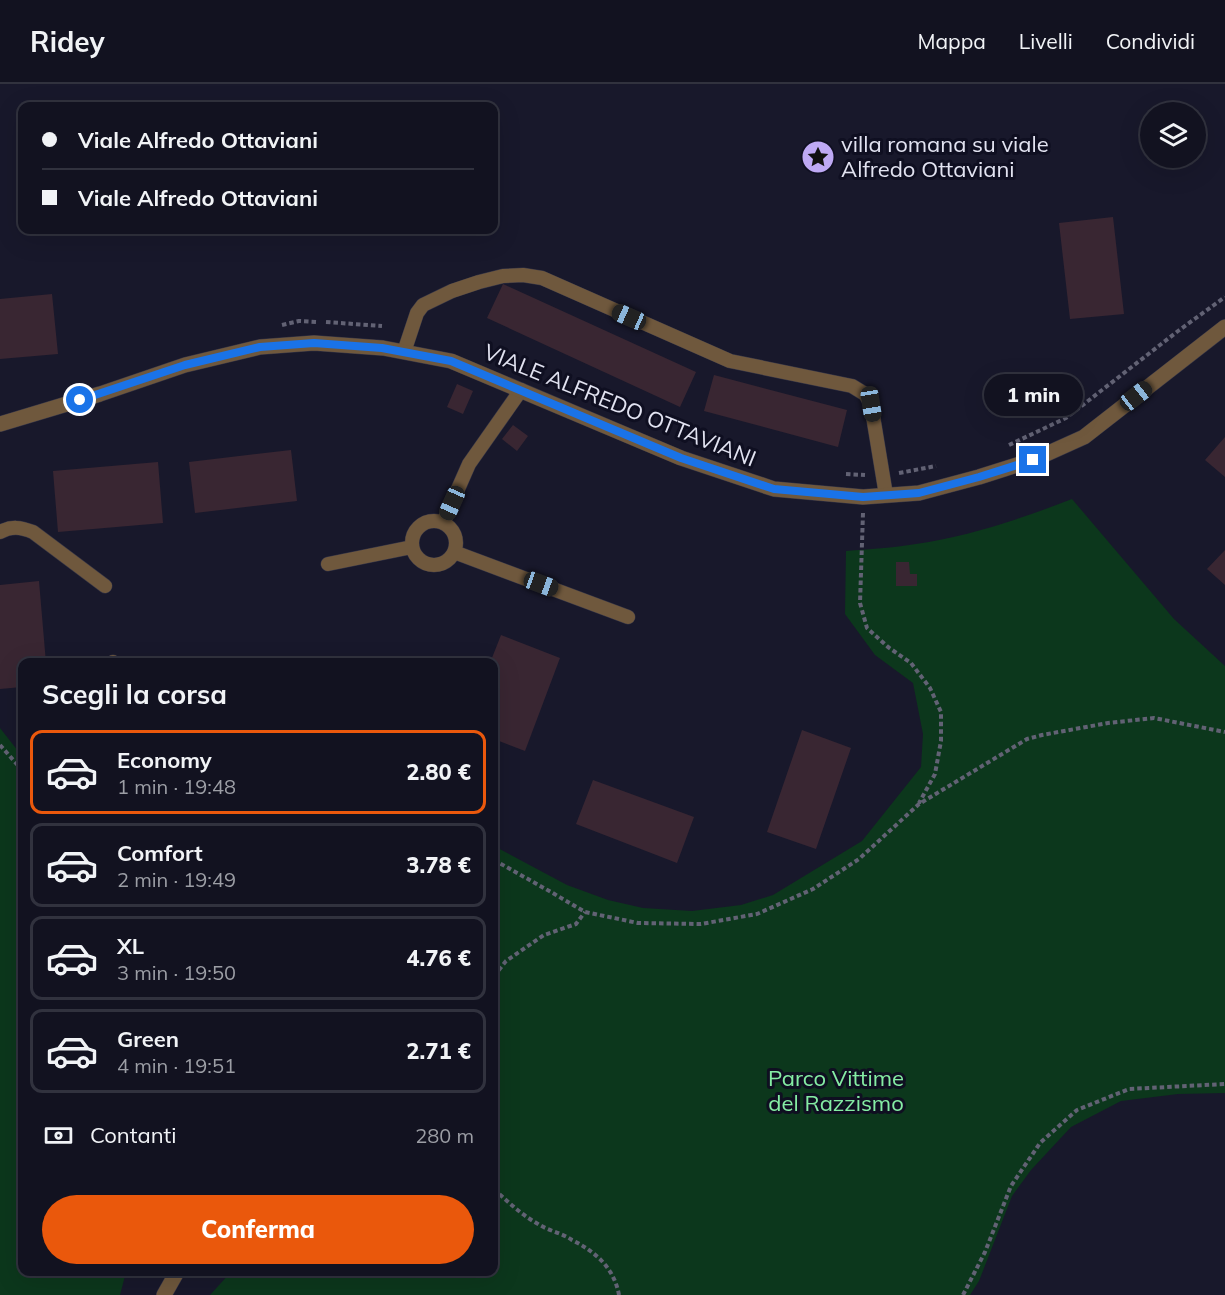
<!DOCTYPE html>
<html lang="it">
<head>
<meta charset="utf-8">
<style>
  body { margin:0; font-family:Mulish,sans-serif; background:#1b1b29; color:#f1f3f6; height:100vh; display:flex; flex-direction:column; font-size:22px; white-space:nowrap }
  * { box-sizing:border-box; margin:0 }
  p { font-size:20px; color:#9c9ea5 }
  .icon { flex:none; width:33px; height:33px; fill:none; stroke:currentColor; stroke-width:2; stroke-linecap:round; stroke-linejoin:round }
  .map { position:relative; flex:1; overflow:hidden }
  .details { position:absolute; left:18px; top:574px; width:480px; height:618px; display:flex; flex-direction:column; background:#121220; border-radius:12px; box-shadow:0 6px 24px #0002,0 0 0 2px #31323e }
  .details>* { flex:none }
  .guide { position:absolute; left:18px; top:18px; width:480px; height:132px; border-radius:12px; box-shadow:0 6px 24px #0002,0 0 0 2px #31323e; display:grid; align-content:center; height:132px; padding:0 24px; background:#121220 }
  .tools { position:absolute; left:1140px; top:18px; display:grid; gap:12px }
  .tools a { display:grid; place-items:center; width:66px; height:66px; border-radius:50%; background:#121220; box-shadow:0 6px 24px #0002,0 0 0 2px #31323e; font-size:30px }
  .end { position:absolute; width:27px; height:27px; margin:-14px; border:8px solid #1a73e8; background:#fff; box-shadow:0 0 0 3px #fff }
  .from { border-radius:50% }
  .bubble { position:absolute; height:42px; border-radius:21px; background:#121220; box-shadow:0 6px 24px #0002,0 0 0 2px #31323e; font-size:20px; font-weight:800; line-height:42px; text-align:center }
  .car { position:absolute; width:18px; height:36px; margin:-18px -9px; border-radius:8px; box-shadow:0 0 4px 2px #0007; background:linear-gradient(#222 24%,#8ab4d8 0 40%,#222 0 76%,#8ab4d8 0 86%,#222 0) }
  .guide b { display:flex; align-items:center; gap:21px; height:57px; font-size:22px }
  .guide b+b { border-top:2px solid #31323e }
  .guide i { width:15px; height:15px; background:#f1f3f6 }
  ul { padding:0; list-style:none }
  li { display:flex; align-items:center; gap:18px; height:84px; margin:0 12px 9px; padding:0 12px; border:3px solid #31323e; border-radius:12px }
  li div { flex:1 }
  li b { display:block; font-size:22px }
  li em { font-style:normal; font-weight:800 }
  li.current { border-color:#ea580c }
  li>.icon { width:54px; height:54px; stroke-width:1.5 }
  h2 { padding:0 24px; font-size:27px; line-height:72px }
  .pay { display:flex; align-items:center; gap:15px; height:66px; padding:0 24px; font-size:22px }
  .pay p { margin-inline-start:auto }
  .cta { display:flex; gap:12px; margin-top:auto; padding:12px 24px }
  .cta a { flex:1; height:69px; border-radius:36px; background:#ea580c; color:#fff; font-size:24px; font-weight:800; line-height:69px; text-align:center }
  header { display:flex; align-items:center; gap:36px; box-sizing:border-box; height:84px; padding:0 30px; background:#121220; border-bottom:2px solid #31323e }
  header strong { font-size:28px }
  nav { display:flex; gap:33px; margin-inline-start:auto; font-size:21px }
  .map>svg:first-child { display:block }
  .green { fill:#0c371c }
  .building { fill:#392632 }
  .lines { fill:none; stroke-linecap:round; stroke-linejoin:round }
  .service-casing { stroke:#343447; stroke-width:15 }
  .minor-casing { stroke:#343447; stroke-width:16 }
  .path { stroke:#626274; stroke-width:4; stroke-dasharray:4.5 3; stroke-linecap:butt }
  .service { stroke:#6f583d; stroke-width:14 }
  .minor { stroke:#6f583d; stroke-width:15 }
  .route { stroke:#1a73e8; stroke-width:8 }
  .labels { text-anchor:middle; stroke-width:6; stroke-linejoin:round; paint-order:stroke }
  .poi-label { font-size:22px; fill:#e2e3f1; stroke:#0f0f21; text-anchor:start }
  .street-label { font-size:22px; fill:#e2e3f1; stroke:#0f0f21 }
  .park-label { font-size:22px; fill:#85eda4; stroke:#0f0f21 }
</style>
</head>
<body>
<header>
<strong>Ridey</strong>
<nav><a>Mappa</a><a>Livelli</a><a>Condividi</a></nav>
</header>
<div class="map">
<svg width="1225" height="1211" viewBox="0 0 1225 1211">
  <rect width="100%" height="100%" fill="#18182b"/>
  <!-- green -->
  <path class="green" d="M 1072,415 L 1174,535 L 1225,582 L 1225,1009 L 1178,1010 L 1121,1017 L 1071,1043 L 1031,1086 L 1012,1112 L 979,1197 L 970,1211 L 210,1211 L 231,1188 L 494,1188 L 494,762 L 567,801 L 608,816 L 643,824 L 692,827 L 741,821 L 773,811 L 862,757 L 921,683 L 923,650 L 913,599 L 875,571 L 845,530 L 846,467 C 869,465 893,464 916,460 C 969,452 1021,435 1072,415 Z
    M 0,644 L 22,672 L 22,1188 L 126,1188 L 120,1211 L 0,1211 Z"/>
  <!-- building -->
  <path class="building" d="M 1113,133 L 1124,230 L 1070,235 L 1059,139 Z
    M 503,200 L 696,288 L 680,323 L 487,234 Z
    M 52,210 L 58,270 L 0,275 L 0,215 Z
    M 714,291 L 847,326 L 838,363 L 704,327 Z
    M 457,300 L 473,307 L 463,330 L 447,323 Z
    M 513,341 L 528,352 L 517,367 L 502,355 Z
    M 1225,353 L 1225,393 L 1205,376 Z
    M 291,366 L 297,417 L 195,429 L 189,378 Z
    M 158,378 L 163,439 L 58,448 L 53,387 Z
    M 1225,466 L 1225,501 L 1207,485 Z
    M 896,478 L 909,478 L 910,490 L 917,490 L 917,502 L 896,502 Z
    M 39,497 L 46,579 L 22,579 L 22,603 L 0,605 L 0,501 Z
    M 501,551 L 560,574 L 525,667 L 494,655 L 494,579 L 490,579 Z
    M 802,646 L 851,664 L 816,765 L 767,748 Z
    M 593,696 L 694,733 L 677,779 L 576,740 Z"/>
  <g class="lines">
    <!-- service casing -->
    <g class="service-casing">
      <path id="service" d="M 404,268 L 417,229 L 423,221 L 452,207 L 479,198 L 503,192 L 523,191 L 542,194 L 730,277 L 852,302 L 865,310 L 871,320 L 886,411
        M412 459a22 22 0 1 1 44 0a22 22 0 1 1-44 0Z
        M 443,439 L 469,380 L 521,306
        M 0,448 C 12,442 20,443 33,448 L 105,502
        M 454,468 L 628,533
        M 328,480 L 412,463
        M 112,579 L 113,578"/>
    </g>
    <!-- minor casing -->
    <g class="minor-casing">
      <path id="minor" d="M 0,340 L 100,310 L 185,281 L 260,263 L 314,259 L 383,264 L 451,277 L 681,374 L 774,405 L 863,413 L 919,409 L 979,393 L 1033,376 L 1084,353 L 1225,243
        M 164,1211 L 177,1188"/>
    </g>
    <!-- path -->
    <path class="path" d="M 326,238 L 382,242
      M 282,241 L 299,237 L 316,238
      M 1009,361 L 1066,334 L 1178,247 L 1225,213
      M 899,389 L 936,382
      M 846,390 L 865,391
      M 863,429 L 860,519 L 867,544 L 888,563 L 911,579 L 930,604 L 941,628 L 941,657 L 935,690 L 919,719
      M 0,661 L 22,686
      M 494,776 L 551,808 L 585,828 L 638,839 L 701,840 L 757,830 L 813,805 L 859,775 L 919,720 L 1027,655 L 1042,651 L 1108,639 L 1154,634 L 1225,648
      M 494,892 L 506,877 L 544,851 L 576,840 L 585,828
      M 494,1105 C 508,1118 522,1131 538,1140 C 549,1147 562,1149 572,1156 C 596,1168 614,1184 619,1211
      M 963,1211 L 985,1168 L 1011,1102 L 1040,1059 L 1077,1026 L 1129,1005 L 1225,1000"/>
    <!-- service -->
    <use href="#service" class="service"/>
    <!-- minor -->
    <use href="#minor" class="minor"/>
  </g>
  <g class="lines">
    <!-- route -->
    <path class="route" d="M 80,316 L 185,281 L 260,263 L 314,259 L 382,264 L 451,277 L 681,374 L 774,405 L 863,413 L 919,409 L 979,393 L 1033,376"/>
  </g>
  <!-- icons -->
  <defs>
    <g id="sight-disc" transform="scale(1.725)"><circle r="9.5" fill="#bea9f4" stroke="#0f0f21"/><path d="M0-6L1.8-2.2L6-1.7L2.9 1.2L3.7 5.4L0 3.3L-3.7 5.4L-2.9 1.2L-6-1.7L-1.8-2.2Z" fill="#111"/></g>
  </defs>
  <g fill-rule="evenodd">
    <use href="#sight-disc" x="818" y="73"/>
  </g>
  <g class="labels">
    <!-- poi labels -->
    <g class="poi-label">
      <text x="841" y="68">villa romana su viale<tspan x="841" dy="25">Alfredo Ottaviani</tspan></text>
    </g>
    <!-- street labels -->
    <g class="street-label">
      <text transform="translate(620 321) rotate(22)" y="8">VIALE ALFREDO OTTAVIANI</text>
    </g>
    <!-- park labels -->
    <g class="park-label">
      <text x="836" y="1002">Parco Vittime<tspan x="836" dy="25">del Razzismo</tspan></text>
    </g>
  </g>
</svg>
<div class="tools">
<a><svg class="icon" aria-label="layers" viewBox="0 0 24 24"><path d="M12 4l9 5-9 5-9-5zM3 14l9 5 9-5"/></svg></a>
</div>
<i class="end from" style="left:80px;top:316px"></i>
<i class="end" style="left:1033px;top:376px"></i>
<div class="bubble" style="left:984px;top:290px;width:99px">1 min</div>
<i class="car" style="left:629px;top:233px;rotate:294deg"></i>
<i class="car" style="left:1136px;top:312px;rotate:52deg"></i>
<i class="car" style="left:871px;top:320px;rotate:171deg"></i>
<i class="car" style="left:452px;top:419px;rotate:204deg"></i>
<i class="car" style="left:541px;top:500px;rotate:110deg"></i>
<div class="guide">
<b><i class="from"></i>Viale Alfredo Ottaviani</b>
<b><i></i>Viale Alfredo Ottaviani</b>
</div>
<section class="details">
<h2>Scegli la corsa</h2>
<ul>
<li class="current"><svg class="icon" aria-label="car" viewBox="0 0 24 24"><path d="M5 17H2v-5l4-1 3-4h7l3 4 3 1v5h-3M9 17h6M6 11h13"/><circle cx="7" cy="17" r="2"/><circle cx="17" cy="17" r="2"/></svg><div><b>Economy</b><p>1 min · 19:48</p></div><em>2.80 €</em></li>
<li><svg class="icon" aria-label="car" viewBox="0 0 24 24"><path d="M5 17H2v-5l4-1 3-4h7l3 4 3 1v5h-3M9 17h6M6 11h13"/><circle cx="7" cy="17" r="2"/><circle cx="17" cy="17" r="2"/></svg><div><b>Comfort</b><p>2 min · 19:49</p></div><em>3.78 €</em></li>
<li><svg class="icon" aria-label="car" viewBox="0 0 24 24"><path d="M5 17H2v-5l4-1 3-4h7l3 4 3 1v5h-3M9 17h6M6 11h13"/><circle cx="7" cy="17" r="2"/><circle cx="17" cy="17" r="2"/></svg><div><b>XL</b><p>3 min · 19:50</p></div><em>4.76 €</em></li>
<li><svg class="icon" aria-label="car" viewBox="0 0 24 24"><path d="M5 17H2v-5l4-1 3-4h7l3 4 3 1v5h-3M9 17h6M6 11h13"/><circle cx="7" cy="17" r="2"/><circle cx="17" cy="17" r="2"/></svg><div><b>Green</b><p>4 min · 19:51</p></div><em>2.71 €</em></li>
</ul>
<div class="pay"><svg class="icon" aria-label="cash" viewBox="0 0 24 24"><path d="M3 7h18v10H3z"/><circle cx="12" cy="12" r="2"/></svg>Contanti<p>280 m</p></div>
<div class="cta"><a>Conferma</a></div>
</section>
</div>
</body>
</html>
